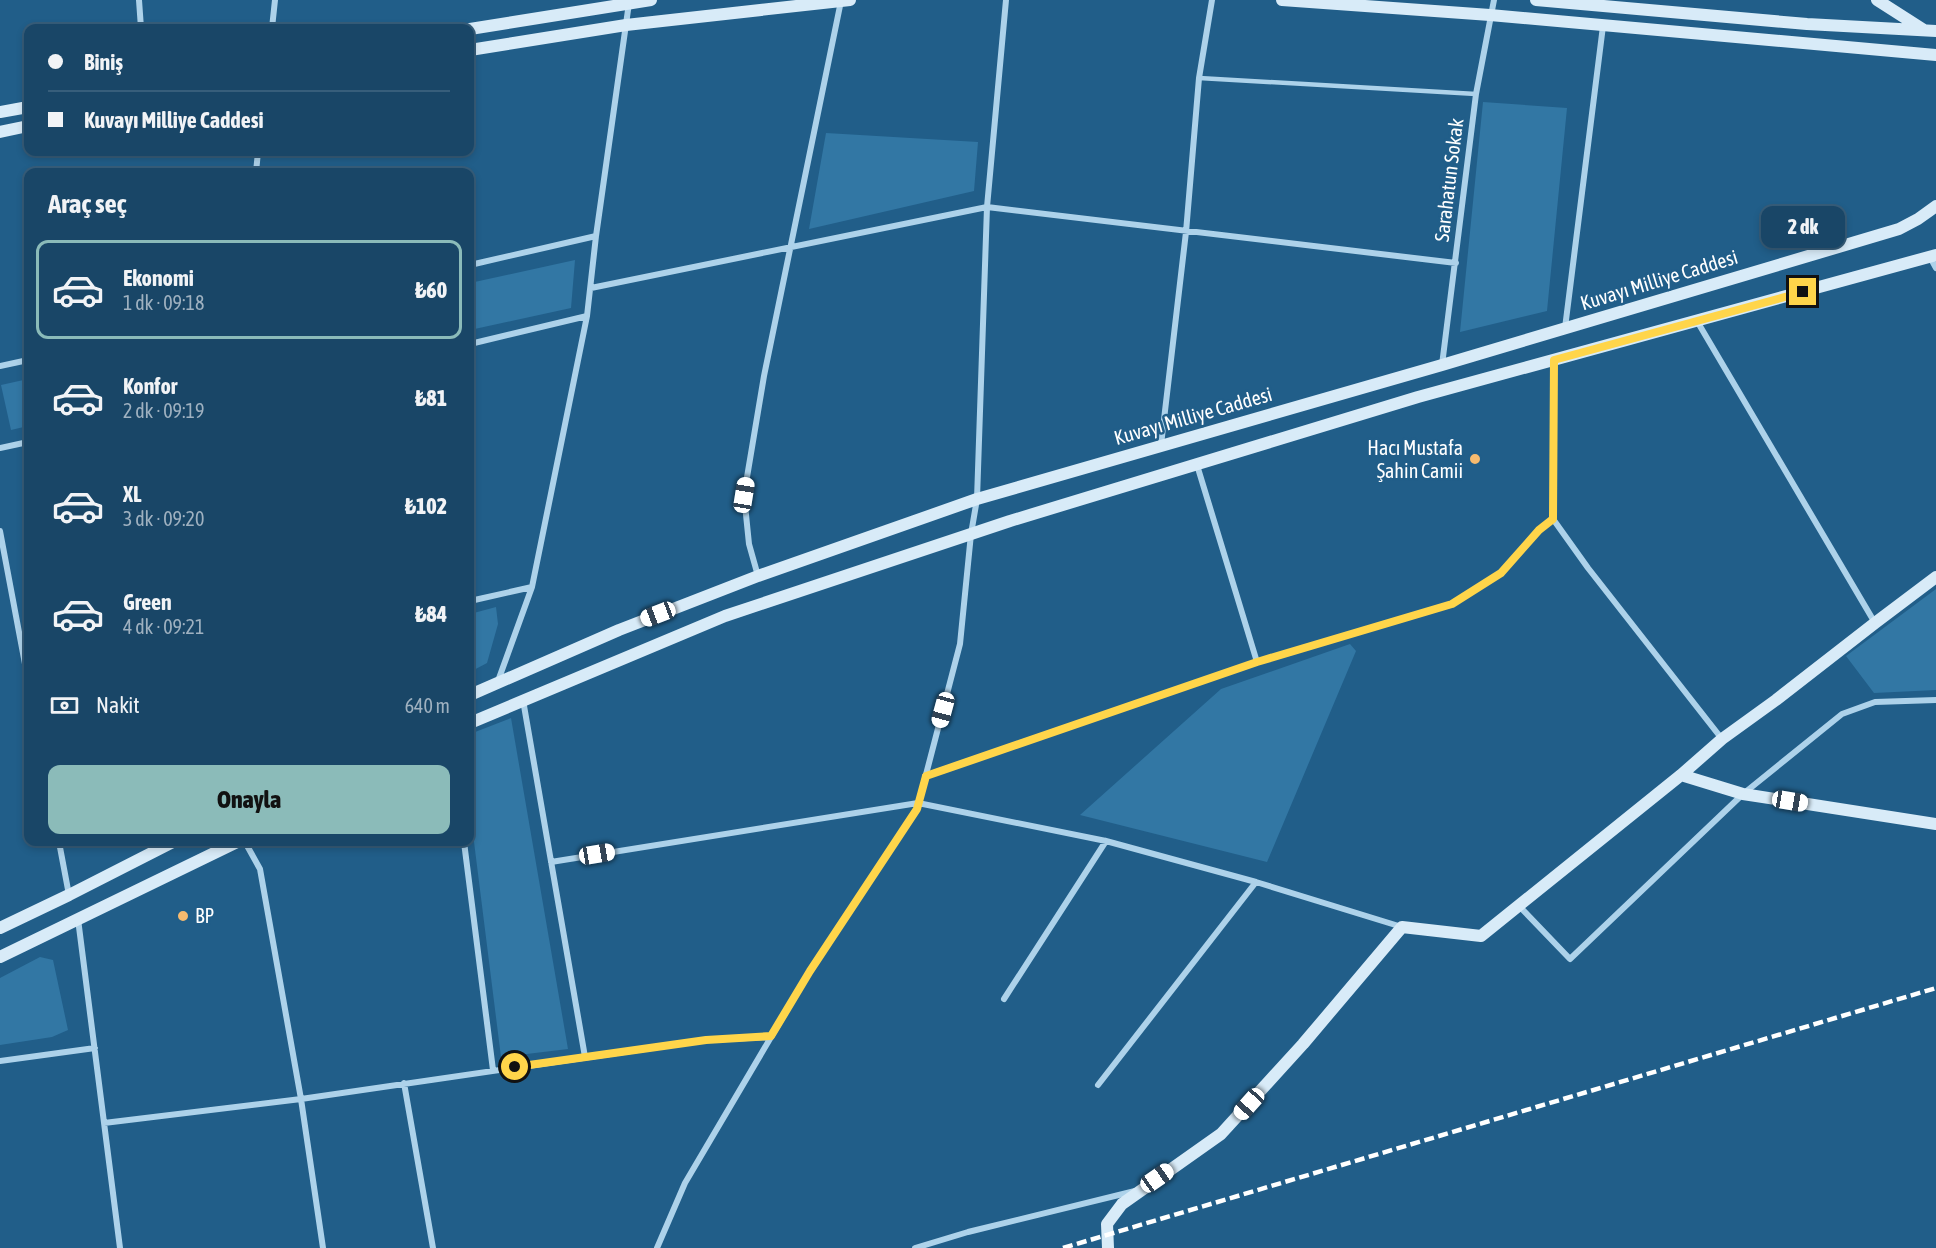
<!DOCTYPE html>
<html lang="tr">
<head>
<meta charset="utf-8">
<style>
  body { margin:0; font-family:"Asap Condensed",sans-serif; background:#224d6d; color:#f1f3f6; height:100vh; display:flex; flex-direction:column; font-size:22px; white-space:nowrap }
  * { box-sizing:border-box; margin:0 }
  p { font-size:20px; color:#9fb1c0 }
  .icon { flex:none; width:33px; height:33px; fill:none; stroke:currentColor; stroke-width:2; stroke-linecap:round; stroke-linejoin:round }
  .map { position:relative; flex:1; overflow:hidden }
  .drawer { position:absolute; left:24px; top:168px; width:450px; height:678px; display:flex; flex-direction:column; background:#194667; border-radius:12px; box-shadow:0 3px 9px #0003,0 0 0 2px #375e7b }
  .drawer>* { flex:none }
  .banner { position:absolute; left:24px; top:24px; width:450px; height:132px; border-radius:12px; box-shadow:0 3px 9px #0003,0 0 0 2px #375e7b; display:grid; align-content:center; height:132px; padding:0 24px; background:#194667 }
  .end { position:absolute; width:27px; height:27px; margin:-14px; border:8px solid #ffd54a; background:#111; box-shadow:0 0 0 3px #111 }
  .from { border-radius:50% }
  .bubble { position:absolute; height:42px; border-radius:12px; background:#194667; box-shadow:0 3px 9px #0003,0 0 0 2px #375e7b; font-size:20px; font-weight:800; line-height:42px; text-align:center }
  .car { position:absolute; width:18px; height:36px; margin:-18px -9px; border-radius:8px; box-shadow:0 0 4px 2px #0007; background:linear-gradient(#fff 24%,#345 0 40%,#fff 0 76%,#345 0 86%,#fff 0) }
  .banner b { display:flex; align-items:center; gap:21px; height:57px; font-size:22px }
  .banner b+b { border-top:2px solid #375e7b }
  .banner i { width:15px; height:15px; background:#f1f3f6 }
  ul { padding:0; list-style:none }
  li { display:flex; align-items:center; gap:18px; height:99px; margin:0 12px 9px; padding:0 12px; border:3px solid transparent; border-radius:12px }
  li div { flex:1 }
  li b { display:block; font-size:22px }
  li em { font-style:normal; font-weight:800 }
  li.selected { border-color:#8bbbb9 }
  li>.icon { width:54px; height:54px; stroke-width:1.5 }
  h2 { padding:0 24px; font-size:27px; line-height:72px }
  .pay { display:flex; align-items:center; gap:15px; height:66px; padding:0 24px; font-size:22px }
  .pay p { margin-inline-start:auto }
  .primary-button { display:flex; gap:12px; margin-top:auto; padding:12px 24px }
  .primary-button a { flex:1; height:69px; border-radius:12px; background:#8bbbb9; color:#111; font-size:24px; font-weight:800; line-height:69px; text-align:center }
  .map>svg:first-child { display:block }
  .green { fill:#3277a4 }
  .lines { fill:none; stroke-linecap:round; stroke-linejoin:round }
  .lane { stroke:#add2ea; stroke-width:4.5 }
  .street { stroke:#add2ea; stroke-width:6 }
  .secondary { stroke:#d8ebf8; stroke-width:12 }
  .rail { stroke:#fff; stroke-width:4.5; stroke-dasharray:10 4.5; stroke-linecap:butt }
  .route { stroke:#ffd54a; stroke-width:8 }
  .poi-dot { fill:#f7bb6f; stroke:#215e89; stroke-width:2 }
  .labels { text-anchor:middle; stroke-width:5; stroke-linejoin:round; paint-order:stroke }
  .street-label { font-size:20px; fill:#fff; stroke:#215e89 }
  .poi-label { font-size:20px; fill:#fff; stroke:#215e89; text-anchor:end }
</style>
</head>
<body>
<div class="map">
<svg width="1936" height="1248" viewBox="0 0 1936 1248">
  <rect width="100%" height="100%" fill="#215e89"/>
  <!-- green -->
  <path class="green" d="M 1483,102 L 1567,108 L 1547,311 L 1460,332 Z
    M 826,133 L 978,142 L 974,191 L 809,229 Z
    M 575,260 L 571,308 L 470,330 L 470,283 Z
    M 28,379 L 28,426 L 11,430 L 1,385 Z
    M 1936,589 L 1936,690 L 1874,693 L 1846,656 Z
    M 496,607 L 498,624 L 487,663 L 470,672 L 470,614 Z
    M 1350,644 L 1356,651 L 1267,862 L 1080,815 L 1221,689 Z
    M 511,718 L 568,1049 L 501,1057 L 470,810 L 470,734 Z
    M 40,957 L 53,960 L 68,1030 L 52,1037 L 0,1045 L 0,978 Z"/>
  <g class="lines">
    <!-- lane -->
    <path class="lane" d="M 1199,78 L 1476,94"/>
    <!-- street -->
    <path class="street" d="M 139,0 L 141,28
      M 272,28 L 275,0
      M 256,172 L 258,152
      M 1930,257 L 1936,268
      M 470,265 L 596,236
      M 591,288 L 987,207 L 1456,263
      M 1697,321 L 1875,623
      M 1565,328 L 1603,26
      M 470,344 L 587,316
      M 1554,360 L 1553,519 L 1588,568 L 1722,739
      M 1442,365 L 1476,94 L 1494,0
      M 0,366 L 28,360
      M 1161,445 L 1186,232 L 1199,78 L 1212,0
      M 0,448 L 28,442
      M 1197,465 L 1257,662
      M 0,531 L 28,680
      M 758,576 L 749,544 L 744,495 L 764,376 L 841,1
      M 470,601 L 532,587
      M 498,681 L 532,587 L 587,316 L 596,236 L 629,3
      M 523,700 L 585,1057
      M 925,776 L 1257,662 L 1452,604 L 1501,573 L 1539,530 L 1553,519
      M 59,842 L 69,895
      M 245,842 L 260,869 L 301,1099 L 323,1248
      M 464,842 L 493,1070
      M 551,862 L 918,803 L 1106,841 L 1256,882 L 1402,927
      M 1519,906 L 1570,959 L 1743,794 L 1842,714 L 1875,702 L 1936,700
      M 78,919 L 120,1248
      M 1004,999 L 1106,841
      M 0,1061 L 95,1048
      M 404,1083 L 433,1248
      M 1098,1085 L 1256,882
      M 104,1123 L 301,1099 L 706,1040 L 771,1037
      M 657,1248 L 685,1183 L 810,971 L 917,809 L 960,644 L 971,534 L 977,499 L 987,207 L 1006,0
      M 915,1248 L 968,1232 L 1135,1191"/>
    <!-- secondary -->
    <path class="secondary" d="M 1282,0 L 1490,15 L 1936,55
      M 1536,0 L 1807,24 L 1936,31
      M 1877,0 L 1924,30
      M 470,29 L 651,0
      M 470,50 L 626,25 L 850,0
      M 0,112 L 28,107
      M 0,132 L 28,126
      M 470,695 L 619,630 L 758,576 L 977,499 L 1442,365 L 1899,229 L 1918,219 L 1936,206
      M 470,723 L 725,616 L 1010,521 L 1418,397 L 1936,255
      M 1681,775 L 1743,794 L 1936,824
      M 0,928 L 69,895 L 173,842
      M 0,957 L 237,842
      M 1108,1248 L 1107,1224 L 1122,1204 L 1221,1134 L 1303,1044 L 1402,927 L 1481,936 L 1681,775 L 1722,739 L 1776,700 L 1875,623 L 1936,577"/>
    <!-- rail -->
    <path class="rail" d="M 1063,1248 L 1936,988"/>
  </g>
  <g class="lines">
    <!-- route -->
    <path class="route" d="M 515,1067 L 706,1040 L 771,1036 L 810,971 L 917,809 L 926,776 L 1257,662 L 1452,604 L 1501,573 L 1539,530 L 1553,519 L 1554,360 L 1803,292"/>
  </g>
  <!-- markers -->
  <g class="poi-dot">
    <circle cx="1475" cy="459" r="6"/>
    <circle cx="183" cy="916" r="6"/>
  </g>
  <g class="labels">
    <!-- street labels -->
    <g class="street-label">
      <text transform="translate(1449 180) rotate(-83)" y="7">Sarahatun Sokak</text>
      <text transform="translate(1659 280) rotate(-17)" y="7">Kuvayı Milliye Caddesi</text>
      <text transform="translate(1193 416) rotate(-16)" y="7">Kuvayı Milliye Caddesi</text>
    </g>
    <!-- poi labels -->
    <g class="poi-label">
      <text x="1463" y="455">Hacı Mustafa<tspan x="1463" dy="23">Şahin Camii</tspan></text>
      <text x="195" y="923" text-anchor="start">BP</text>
    </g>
  </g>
</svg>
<i class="end from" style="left:515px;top:1067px"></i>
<i class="end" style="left:1803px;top:292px"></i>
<div class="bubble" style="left:1761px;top:206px;width:84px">2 dk</div>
<i class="car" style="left:744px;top:495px;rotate:9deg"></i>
<i class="car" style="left:658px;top:614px;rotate:249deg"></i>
<i class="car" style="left:943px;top:710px;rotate:195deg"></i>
<i class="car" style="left:1790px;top:801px;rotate:99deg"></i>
<i class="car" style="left:597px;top:854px;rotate:81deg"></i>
<i class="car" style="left:1249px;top:1104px;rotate:222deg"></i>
<i class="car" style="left:1157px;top:1178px;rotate:55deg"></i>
<div class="banner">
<b><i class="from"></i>Biniş</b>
<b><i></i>Kuvayı Milliye Caddesi</b>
</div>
<section class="drawer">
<h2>Araç seç</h2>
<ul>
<li class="selected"><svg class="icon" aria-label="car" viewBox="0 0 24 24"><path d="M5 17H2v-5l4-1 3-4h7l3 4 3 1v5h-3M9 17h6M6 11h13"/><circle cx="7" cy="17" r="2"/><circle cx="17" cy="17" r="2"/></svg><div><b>Ekonomi</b><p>1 dk · 09:18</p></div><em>₺60</em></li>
<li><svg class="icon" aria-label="car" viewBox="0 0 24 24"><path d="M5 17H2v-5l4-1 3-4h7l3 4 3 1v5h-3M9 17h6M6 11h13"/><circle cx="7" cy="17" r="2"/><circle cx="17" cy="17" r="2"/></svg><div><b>Konfor</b><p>2 dk · 09:19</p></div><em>₺81</em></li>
<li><svg class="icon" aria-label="car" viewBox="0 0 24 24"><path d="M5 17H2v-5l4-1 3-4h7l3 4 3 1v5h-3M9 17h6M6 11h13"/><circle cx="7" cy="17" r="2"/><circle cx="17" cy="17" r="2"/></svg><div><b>XL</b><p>3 dk · 09:20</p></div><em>₺102</em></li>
<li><svg class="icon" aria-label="car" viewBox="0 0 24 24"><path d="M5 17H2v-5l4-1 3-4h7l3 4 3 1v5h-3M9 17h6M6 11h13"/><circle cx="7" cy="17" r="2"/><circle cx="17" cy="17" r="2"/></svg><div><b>Green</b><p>4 dk · 09:21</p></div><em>₺84</em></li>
</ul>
<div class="pay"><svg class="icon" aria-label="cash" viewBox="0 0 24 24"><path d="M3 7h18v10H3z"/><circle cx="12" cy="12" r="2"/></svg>Nakit<p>640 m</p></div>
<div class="primary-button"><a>Onayla</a></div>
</section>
</div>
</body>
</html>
